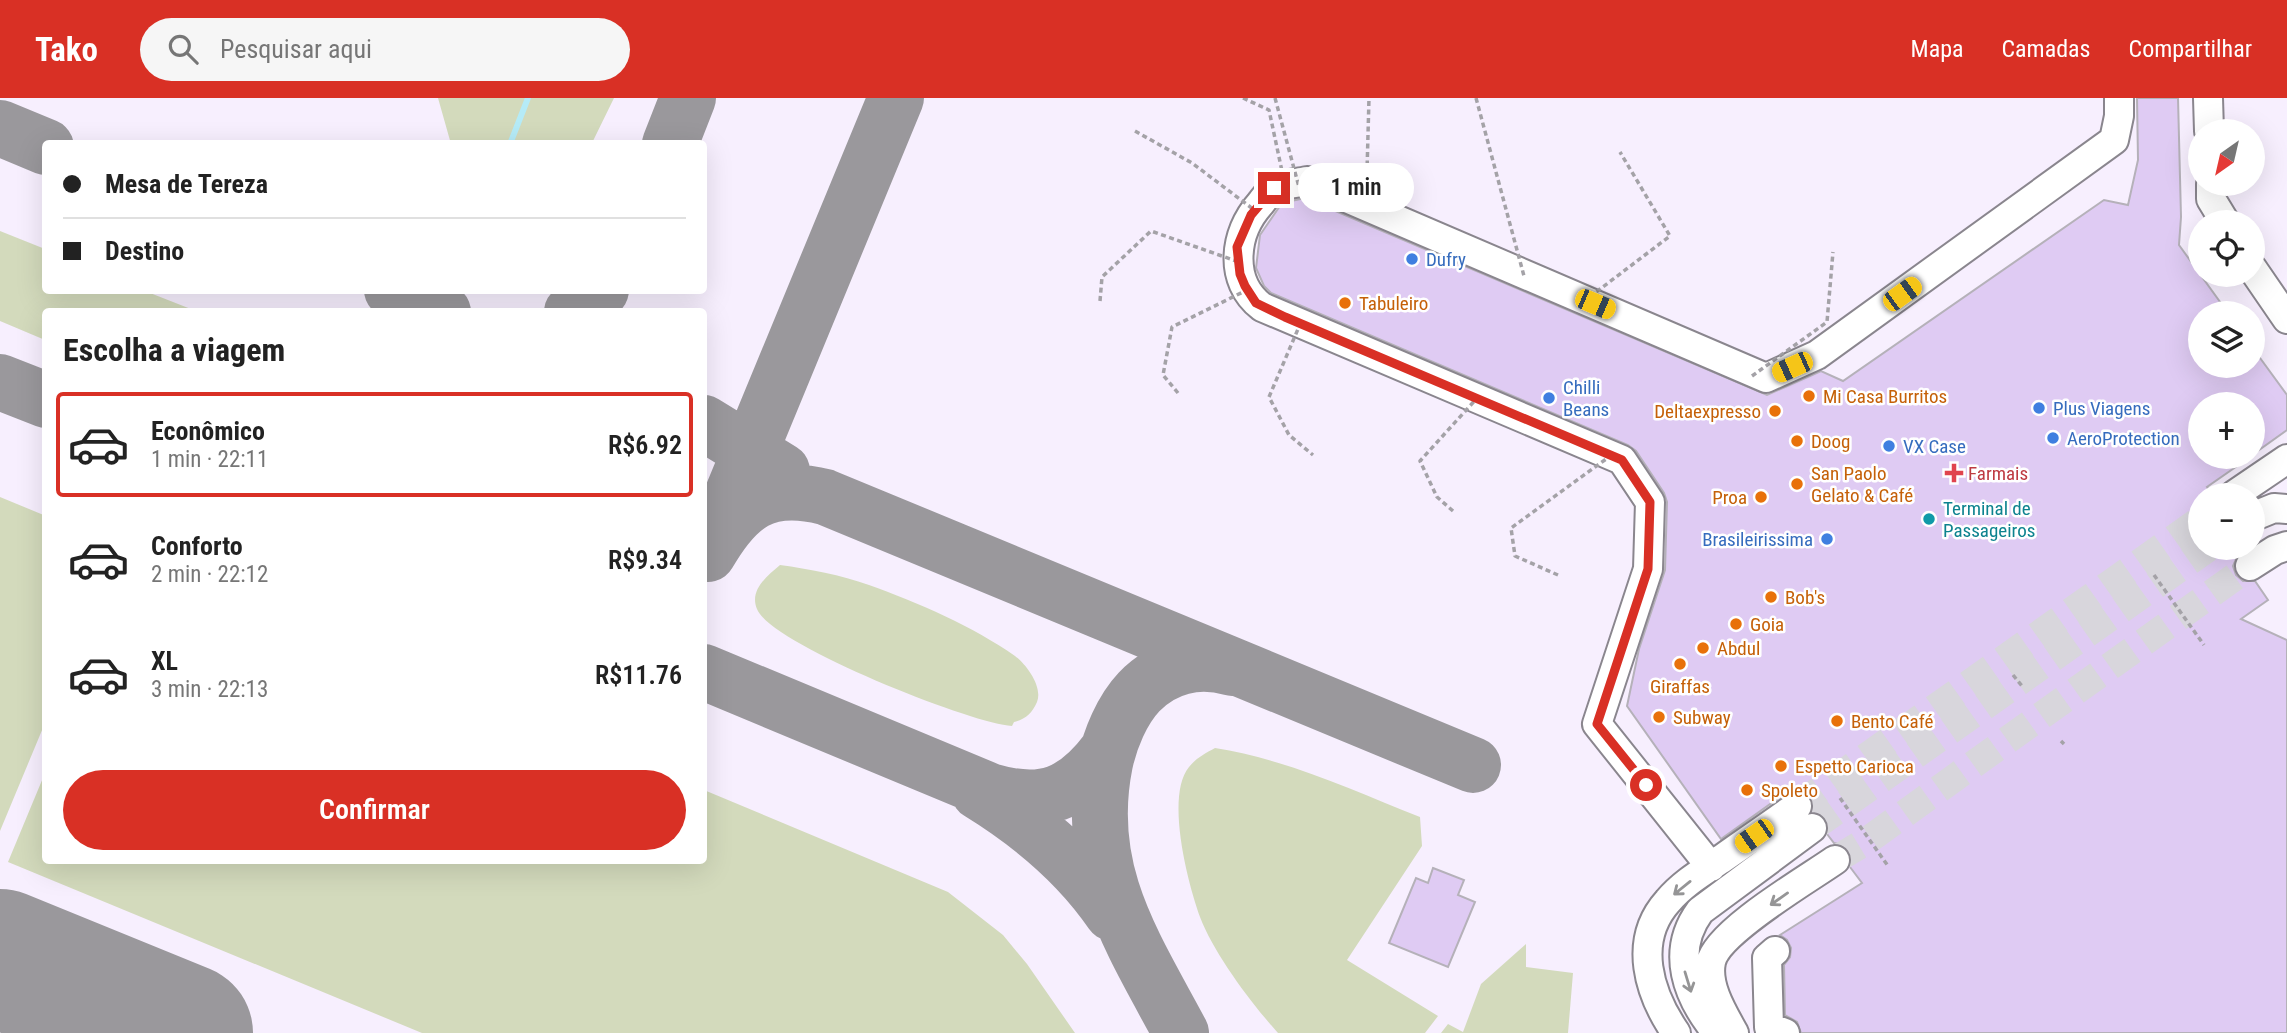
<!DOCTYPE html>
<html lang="pt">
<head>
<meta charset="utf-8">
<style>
  body { margin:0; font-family:"Roboto Condensed",sans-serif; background:#f6f6f6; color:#222; height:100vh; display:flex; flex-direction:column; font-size:26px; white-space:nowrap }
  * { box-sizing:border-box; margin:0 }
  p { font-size:23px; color:#767676 }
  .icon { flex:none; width:38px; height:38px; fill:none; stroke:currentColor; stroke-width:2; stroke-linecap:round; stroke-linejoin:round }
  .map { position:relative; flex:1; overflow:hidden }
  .panel { position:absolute; left:42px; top:210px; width:665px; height:556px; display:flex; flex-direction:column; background:#fff; border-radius:7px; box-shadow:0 7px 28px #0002 }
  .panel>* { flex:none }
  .top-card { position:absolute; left:42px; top:42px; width:665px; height:154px; border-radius:7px; box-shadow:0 7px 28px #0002; display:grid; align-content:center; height:154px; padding:0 21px; background:#fff }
  .needle { width:46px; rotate:214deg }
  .tools { position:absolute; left:2188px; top:21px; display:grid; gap:14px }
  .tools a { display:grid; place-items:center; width:77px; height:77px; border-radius:50%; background:#fff; box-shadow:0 7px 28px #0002; font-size:35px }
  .end { position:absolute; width:32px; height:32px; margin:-16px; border:9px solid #d93025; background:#fff; box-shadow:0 0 0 4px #fff }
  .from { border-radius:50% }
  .bubble { position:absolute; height:49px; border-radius:24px; background:#fff; box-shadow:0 7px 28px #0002; font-size:23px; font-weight:600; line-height:49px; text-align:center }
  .car { position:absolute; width:21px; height:42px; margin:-21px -10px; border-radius:9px; box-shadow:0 0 5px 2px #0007; background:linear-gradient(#f5c518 24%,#345 0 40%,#f5c518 0 76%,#345 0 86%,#f5c518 0) }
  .top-card b { display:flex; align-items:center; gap:24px; height:66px; font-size:26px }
  .top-card b+b { border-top:2px solid #e0e0e0 }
  .top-card i { width:18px; height:18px; background:#222 }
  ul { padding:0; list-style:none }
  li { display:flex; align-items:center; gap:21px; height:105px; margin:0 14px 10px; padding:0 7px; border:4px solid transparent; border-radius:7px }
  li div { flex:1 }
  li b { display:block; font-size:26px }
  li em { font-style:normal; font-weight:600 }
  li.on { border-color:#d93025 }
  li>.icon { width:63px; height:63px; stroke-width:1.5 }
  h2 { padding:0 21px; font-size:32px; line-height:84px }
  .primary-button { display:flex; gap:14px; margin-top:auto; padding:14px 21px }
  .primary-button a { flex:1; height:80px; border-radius:42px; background:#d93025; color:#fff; font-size:28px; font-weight:600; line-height:80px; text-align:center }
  header { display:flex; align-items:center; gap:42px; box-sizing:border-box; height:98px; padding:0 35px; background:#d93025; color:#fff }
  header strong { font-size:33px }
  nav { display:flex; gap:38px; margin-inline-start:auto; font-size:24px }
  .search { width:490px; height:63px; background:#f6f6f6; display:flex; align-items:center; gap:18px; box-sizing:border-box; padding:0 24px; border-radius:38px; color:#767676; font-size:26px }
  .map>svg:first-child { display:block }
  .built { fill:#f7effe; fill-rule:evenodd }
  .green { fill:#d3dabc }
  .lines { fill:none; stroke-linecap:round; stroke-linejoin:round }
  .stream { stroke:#b5ebf7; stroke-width:6 }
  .taxiway { stroke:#9a989c; stroke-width:56 }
  .runway { stroke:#9a989c; stroke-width:138 }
  .building { fill:#dfcbf3; stroke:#b5b1b9; stroke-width:2 }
  .minor-tunnel { stroke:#d8d6dc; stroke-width:28; stroke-dasharray:28 14; stroke-linecap:butt }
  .minor-casing { stroke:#8a868e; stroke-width:32 }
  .path { stroke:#a4a2a7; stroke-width:3.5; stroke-dasharray:5 3.5; stroke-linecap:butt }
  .minor { stroke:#fff; stroke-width:28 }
  .path-bridge { stroke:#a4a2a7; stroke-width:3.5; stroke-dasharray:5 3.5; stroke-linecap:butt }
  .oneway { stroke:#959596 }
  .route { stroke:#d93025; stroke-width:9 }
  .shop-dot { fill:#3f7fe0; stroke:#fff; stroke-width:2.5 }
  .food-dot { fill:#e8710a; stroke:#fff; stroke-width:2.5 }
  .health-dot { fill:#e0444e; stroke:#fff; stroke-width:2.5 }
  .culture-dot { fill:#0f9aa8; stroke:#fff; stroke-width:2.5 }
  .labels { text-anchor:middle; stroke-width:5; stroke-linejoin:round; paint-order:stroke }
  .shop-label { font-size:19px; fill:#366cbe; stroke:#fff; text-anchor:start }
  .food-label { font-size:19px; fill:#c56008; stroke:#fff; text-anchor:start }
  .health-label { font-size:19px; fill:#be3a42; stroke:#fff; text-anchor:start }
  .culture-label { font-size:19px; fill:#0d838f; stroke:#fff; text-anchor:start }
</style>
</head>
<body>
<header>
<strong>Tako</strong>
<div class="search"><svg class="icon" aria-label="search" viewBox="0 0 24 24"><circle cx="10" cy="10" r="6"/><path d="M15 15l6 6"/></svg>Pesquisar aqui</div>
<nav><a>Mapa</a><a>Camadas</a><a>Compartilhar</a></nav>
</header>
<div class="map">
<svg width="2287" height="935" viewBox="0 0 2287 935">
  <rect width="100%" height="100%" fill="#fbf8ff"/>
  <!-- built -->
  <path class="built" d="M 0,0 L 2287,0 L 2287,935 L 0,935 ZM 2200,33 L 2252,33 L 2252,86 L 2200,86 ZM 46,46 L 704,46 L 704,192 L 46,192 ZM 2200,124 L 2252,124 L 2252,177 L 2200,177 ZM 46,214 L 704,214 L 704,763 L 46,763 ZM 2200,215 L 2252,215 L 2252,268 L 2200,268 ZM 2200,306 L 2252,306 L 2252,359 L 2200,359 ZM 2200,397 L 2252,397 L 2252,450 L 2200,450 Z"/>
  <!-- green -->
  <path class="green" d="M 438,0 L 614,0 L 592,45 L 451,46 Z
    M 0,133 L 45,151 L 46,192 L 145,193 L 196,213 L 46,214 L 45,242 L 0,223 Z
    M 0,399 L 46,418 L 45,625 L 0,733 Z
    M 780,467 C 809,471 841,477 869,487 C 917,504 974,529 1015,558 C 1027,567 1043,589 1037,604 C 1032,615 1026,621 1014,624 L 1012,628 C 972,626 770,546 757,511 C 749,492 767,478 780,467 Z
    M 1215,650 C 1286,661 1354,693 1420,719 L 1422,748 L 1347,862 L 1438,918 L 1425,935 L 1278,935 C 1252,906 1214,856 1200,819 C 1188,786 1165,698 1189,669 C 1196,660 1206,655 1215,650 Z
    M 45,675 L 46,763 L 704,763 L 704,692 L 948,794 L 1003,837 L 1027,866 L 1075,935 L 422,935 L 8,764 Z
    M 1526,846 L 1526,869 L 1573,875 L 1568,935 L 1441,935 L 1448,926 L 1463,934 L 1481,886 Z"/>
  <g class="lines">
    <!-- stream -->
    <path class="stream" d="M 510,46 L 528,0"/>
    <!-- taxiway -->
    <path class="taxiway" d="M 0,30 L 46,49
      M 670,46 L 688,0
      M 392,192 L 443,214
      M 572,214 L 601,192
      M 0,284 L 46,302
      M 704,325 L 782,373
      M 716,436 L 896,0
      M 708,456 C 737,406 765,384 825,399 L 1473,667
      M 704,574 L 990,693 C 1044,709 1075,696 1108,652
      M 979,694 C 1031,726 1077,764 1112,815
      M 0,865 L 26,870
      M 1181,935 C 1133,845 1083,773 1105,665 C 1110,641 1122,612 1139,594 C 1164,568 1198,560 1232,570"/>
    <!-- runway -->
    <path class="runway" d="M 0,860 L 184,935"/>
  </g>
  <!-- building -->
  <path class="building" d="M 2137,0 L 2178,0 L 2181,119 L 2179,147 L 2228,215 L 2200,215 L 2200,268 L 2252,268 L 2252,249 L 2287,297 L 2287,332 L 2252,357 L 2252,306 L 2200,306 L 2200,359 L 2250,359 L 2207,389 L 2213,397 L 2200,397 L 2200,450 L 2230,450 L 2237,459 L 2233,468 L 2236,477 L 2243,483 L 2255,483 L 2268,502 L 2241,521 L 2287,542 L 2287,935 L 1801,935 L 1797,924 L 1785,917 L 1784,867 L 1790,859 L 1791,850 L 1787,842 L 1780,837 L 1862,785 L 1850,769 L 1849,753 L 1843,747 L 1834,745 L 1827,736 L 1826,721 L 1812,714 L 1811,699 L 1803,693 L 1787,694 L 1721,741 L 1627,608 L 1639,551 L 1665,472 L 1667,404 L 1664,395 L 1636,353 L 1628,347 L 1271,195 L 1264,188 L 1256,170 L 1260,137 L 1282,105 L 1305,100 L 1767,297 L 1821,273 L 1843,283 L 2104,102 L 2128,107 L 2138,62 Z
    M 1433,770 L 1464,782 L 1458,797 L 1475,804 L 1448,869 L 1389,845 L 1416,780 L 1428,785 Z"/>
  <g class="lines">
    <!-- minor-tunnel -->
    <path class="minor-tunnel" d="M 1797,708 L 2200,422
      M 1812,730 L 2208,450
      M 1835,762 L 1868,742 L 2250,468"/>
    <!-- minor casing -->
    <g class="minor-casing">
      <path id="minor" d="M 2208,0 L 2209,33
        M 2211,86 L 2211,101 L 2225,124
        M 2252,170 L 2287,221
        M 2234,397 L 2287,361
        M 2252,419 L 2274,410 L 2287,411
        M 2250,468 L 2275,452 L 2287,448
        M 1711,769 L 1597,626 L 1648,471 L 1650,404 L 1622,362 L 1262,209 C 1228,183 1234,135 1260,106 C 1264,101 1269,93 1275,90 C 1284,86 1298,85 1307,83 L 1766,280 L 1817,257 L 2114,42 L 2119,18 L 2119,0
        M 1775,853 L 1767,860 L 1769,929 L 1785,935
        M 1676,935 C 1649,896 1632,843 1668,803 C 1683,785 1704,773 1723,760 C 1747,743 1772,726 1797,708
        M 1717,935 C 1687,899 1670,854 1700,813 L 1812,730
        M 1734,935 C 1723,915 1706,888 1711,864 C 1717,834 1808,781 1835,762"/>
    </g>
    <!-- path -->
    <path class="path" d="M 2154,477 L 2204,547
      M 2013,577 L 2022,588
      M 2061,643 L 2064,646
      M 1840,700 L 1888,768"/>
    <!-- minor -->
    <use href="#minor" class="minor"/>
    <!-- path-bridge -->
    <path class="path-bridge" d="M 1243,0 L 1269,12 L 1286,92
      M 1275,0 L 1299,89
      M 1476,0 L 1524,178
      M 1135,33 L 1192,65 L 1257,114
      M 1366,110 L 1369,0
      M 1100,203 L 1102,179 L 1151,133 L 1239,164 L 1241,161
      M 1583,204 L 1670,138 L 1620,54
      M 1301,224 L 1269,299 L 1289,337 L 1313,357
      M 1752,278 L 1827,224 L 1833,154
      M 1178,295 L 1163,277 L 1172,229 L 1249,191
      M 1453,413 L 1437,399 L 1420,363 L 1478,299
      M 1558,477 L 1515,458 L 1511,430 L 1613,356"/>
  </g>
  <!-- one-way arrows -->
  <defs><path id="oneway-shaft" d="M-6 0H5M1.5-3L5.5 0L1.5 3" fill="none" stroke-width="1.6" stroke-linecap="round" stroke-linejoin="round" transform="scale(1.75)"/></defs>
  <g class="oneway">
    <use href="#oneway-shaft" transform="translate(1682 790) rotate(141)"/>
    <use href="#oneway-shaft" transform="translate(1779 801) rotate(145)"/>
    <use href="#oneway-shaft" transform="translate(1688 884) rotate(73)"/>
  </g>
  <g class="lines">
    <!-- route -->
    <path class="route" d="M 1274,90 L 1251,117 L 1237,149 L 1240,176 L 1245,188 L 1256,205 L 1285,219 L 1622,362 L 1650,404 L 1648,471 L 1597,626 L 1646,687"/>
  </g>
  <!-- markers -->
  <g class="shop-dot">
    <circle cx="1412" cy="161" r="7"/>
    <circle cx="1549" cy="300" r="7"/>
    <circle cx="2039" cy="310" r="7"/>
    <circle cx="2053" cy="340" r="7"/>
    <circle cx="1889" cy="348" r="7"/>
    <circle cx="1827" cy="441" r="7"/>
  </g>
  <g class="food-dot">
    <circle cx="1345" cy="205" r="7"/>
    <circle cx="1809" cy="298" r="7"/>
    <circle cx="1775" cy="313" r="7"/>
    <circle cx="1797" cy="343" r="7"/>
    <circle cx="1797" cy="386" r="7"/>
    <circle cx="1761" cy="399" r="7"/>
    <circle cx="1771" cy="499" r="7"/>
    <circle cx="1736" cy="526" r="7"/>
    <circle cx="1703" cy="550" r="7"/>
    <circle cx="1680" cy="566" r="7"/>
    <circle cx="1659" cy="619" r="7"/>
    <circle cx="1837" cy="623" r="7"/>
    <circle cx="1781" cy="668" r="7"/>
    <circle cx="1747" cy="692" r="7"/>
  </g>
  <path class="health-dot" d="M1950.5 364.5h7v7h7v7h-7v7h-7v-7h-7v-7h7z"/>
  <circle class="culture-dot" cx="1929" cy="421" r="7"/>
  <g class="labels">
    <!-- shop labels -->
    <g class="shop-label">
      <text x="1426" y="168">Dufry</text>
      <text x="1563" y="296">Chilli<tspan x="1563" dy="22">Beans</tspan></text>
      <text x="2053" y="317">Plus Viagens</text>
      <text x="2067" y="347">AeroProtection</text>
      <text x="1903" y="355">VX Case</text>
      <text x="1813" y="448" text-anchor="end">Brasileirissima</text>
    </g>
    <!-- food labels -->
    <g class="food-label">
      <text x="1359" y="212">Tabuleiro</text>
      <text x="1823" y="305">Mi Casa Burritos</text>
      <text x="1761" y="320" text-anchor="end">Deltaexpresso</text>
      <text x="1811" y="350">Doog</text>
      <text x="1811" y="382">San Paolo<tspan x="1811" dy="22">Gelato &amp; Café</tspan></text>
      <text x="1747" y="406" text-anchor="end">Proa</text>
      <text x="1785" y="506">Bob's</text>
      <text x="1750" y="533">Goia</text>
      <text x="1717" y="557">Abdul</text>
      <text x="1680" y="595" text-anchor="middle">Giraffas</text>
      <text x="1673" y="626">Subway</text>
      <text x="1851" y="630">Bento Café</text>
      <text x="1795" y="675">Espetto Carioca</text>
      <text x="1761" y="699">Spoleto</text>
    </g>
    <!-- health labels -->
    <g class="health-label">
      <text x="1968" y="382">Farmais</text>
    </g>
    <!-- culture labels -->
    <g class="culture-label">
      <text x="1943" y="417">Terminal de<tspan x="1943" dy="22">Passageiros</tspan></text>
    </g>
  </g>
</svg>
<div class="tools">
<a><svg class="needle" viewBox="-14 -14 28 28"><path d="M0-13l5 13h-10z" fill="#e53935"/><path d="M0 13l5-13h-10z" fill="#767676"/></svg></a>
<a><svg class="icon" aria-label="locate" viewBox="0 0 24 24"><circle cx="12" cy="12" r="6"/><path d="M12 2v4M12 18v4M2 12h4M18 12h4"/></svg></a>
<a><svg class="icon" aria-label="layers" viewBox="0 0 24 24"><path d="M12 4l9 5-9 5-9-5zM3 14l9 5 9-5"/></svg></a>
<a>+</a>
<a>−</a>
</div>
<i class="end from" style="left:1646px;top:687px"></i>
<i class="end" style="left:1274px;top:90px"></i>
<div class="bubble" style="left:1298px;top:65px;width:116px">1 min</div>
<i class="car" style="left:1902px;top:196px;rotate:54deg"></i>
<i class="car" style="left:1595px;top:206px;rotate:113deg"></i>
<i class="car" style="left:1792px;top:269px;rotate:246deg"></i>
<i class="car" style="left:1754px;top:738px;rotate:235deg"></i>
<div class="top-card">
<b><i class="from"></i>Mesa de Tereza</b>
<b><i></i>Destino</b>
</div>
<section class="panel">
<h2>Escolha a viagem</h2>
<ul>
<li class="on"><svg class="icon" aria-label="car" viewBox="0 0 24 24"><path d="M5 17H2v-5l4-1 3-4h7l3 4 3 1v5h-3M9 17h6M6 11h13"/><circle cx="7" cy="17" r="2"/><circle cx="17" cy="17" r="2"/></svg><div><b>Econômico</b><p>1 min · 22:11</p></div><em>R$6.92</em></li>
<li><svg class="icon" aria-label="car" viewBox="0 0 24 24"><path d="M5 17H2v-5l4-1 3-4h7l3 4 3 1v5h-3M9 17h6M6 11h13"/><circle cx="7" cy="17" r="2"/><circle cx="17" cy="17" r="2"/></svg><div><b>Conforto</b><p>2 min · 22:12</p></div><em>R$9.34</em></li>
<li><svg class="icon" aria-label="car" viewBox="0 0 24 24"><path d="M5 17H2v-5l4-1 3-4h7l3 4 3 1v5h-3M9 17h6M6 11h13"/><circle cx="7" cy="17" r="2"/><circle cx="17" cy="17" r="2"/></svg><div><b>XL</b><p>3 min · 22:13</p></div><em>R$11.76</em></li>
</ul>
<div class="primary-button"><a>Confirmar</a></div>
</section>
</div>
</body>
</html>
